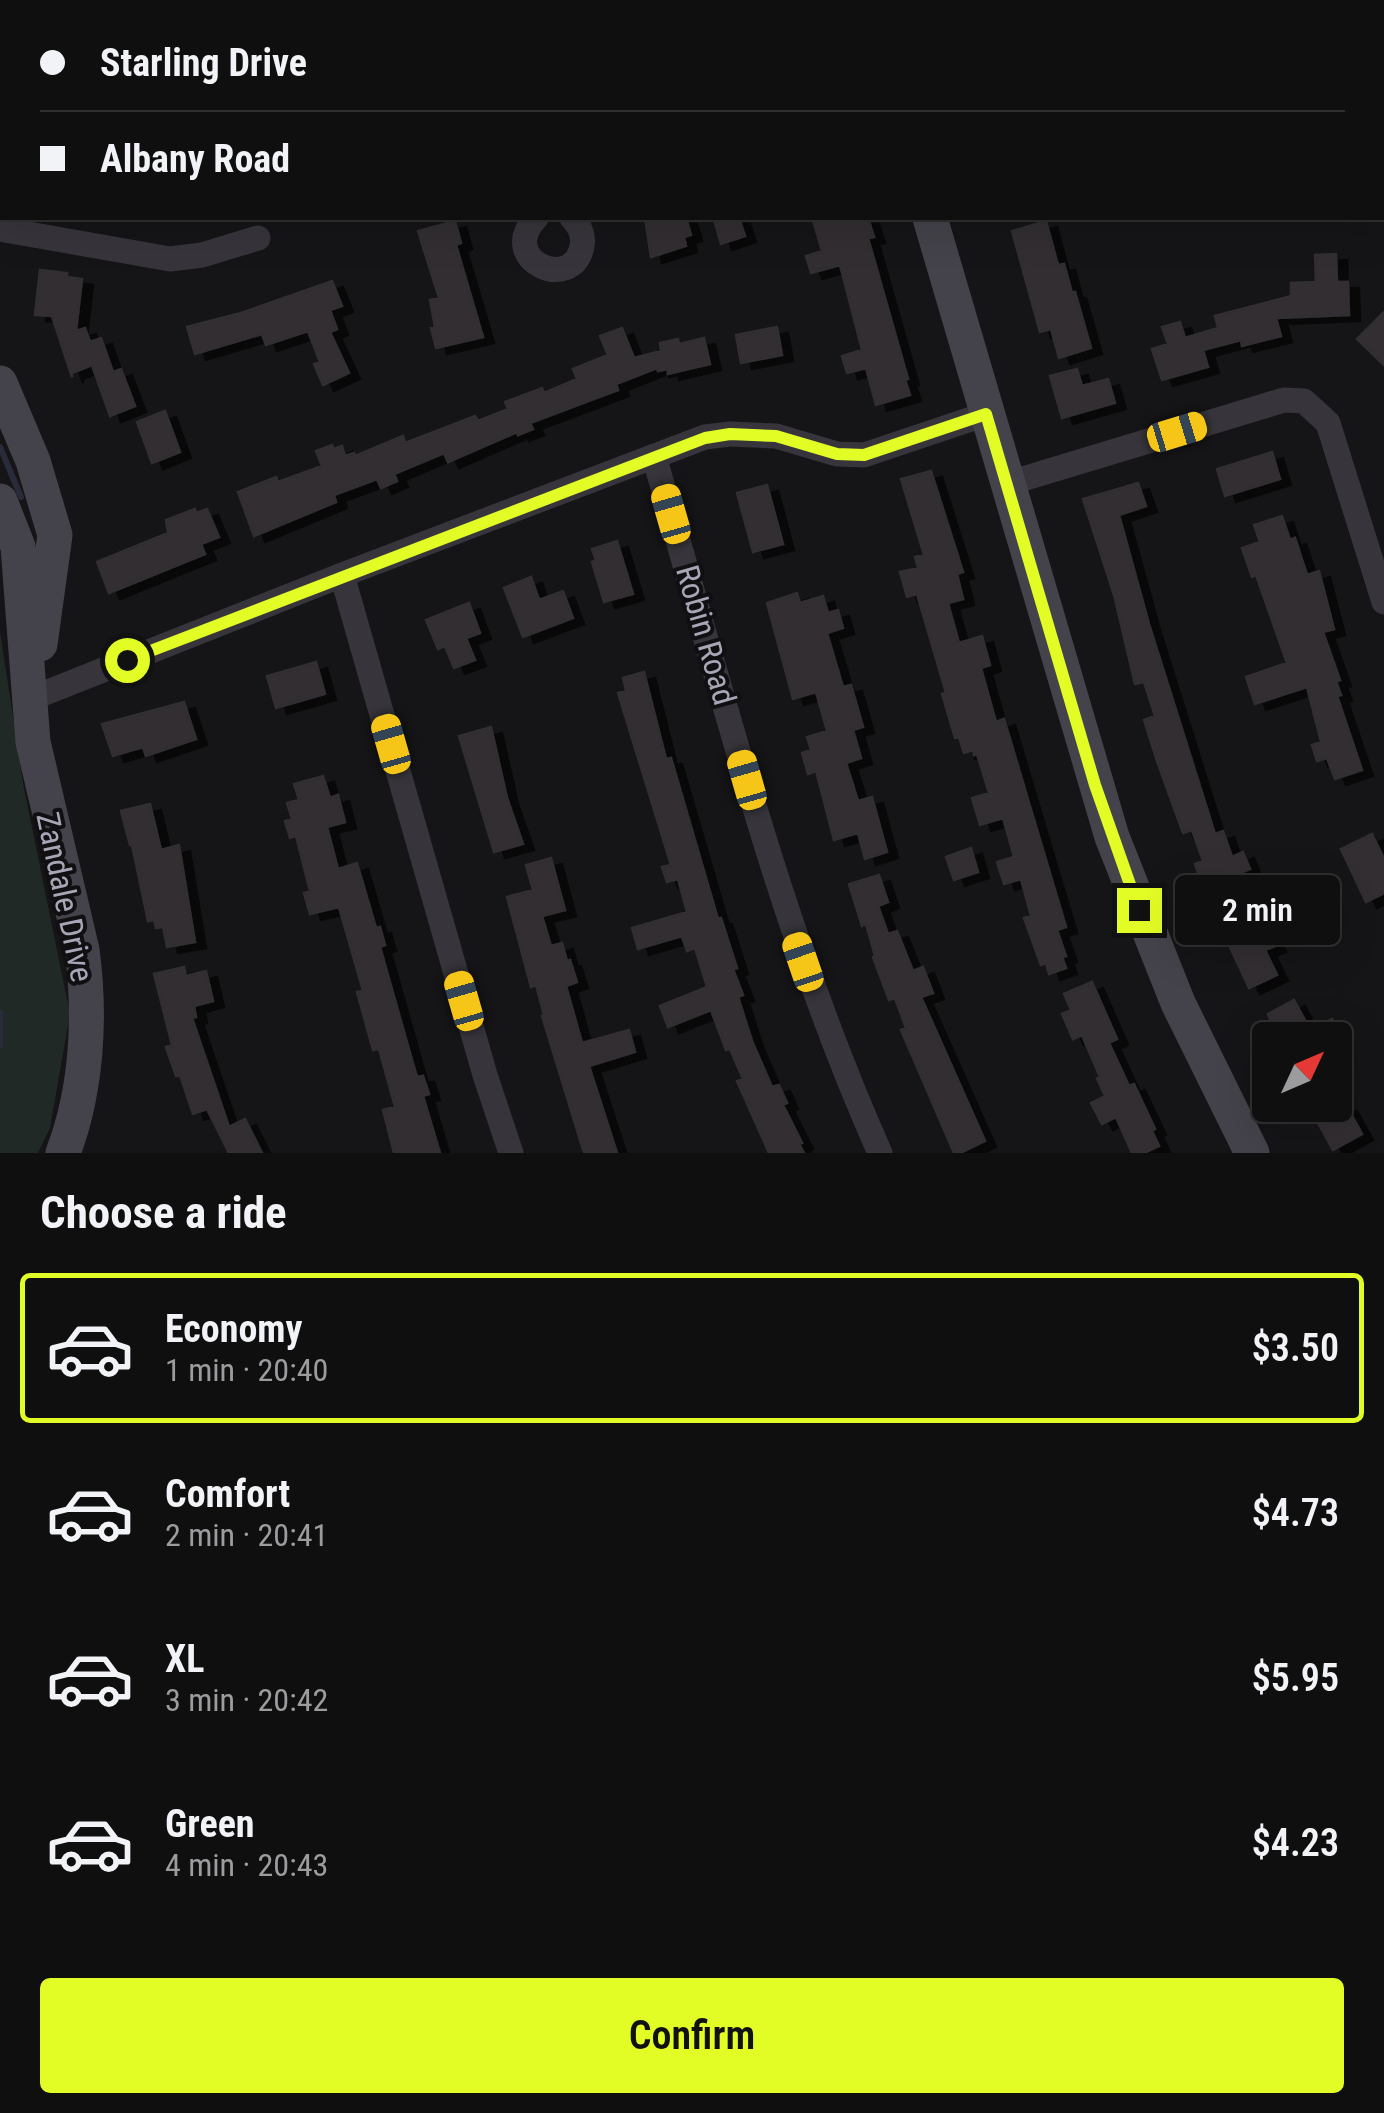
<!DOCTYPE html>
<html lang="en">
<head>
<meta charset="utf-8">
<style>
  body { margin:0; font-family:"Roboto Condensed",sans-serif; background:#1e1d1e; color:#f1f3f6; height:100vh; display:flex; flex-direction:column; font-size:38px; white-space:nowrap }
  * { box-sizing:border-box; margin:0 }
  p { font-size:32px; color:#9c9c9f }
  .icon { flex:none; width:55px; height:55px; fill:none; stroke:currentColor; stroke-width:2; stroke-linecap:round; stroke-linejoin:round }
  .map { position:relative; height:1153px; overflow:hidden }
  .side { display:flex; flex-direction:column; background:#100f10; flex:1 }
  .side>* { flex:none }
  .banner { position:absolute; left:0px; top:0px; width:1385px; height:220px; box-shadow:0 10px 40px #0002,0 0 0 2px #302f30; display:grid; align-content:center; height:220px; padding:0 40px; background:#100f10 }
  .needle { width:65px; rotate:46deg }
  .buttons { position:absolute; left:1252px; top:1022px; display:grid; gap:20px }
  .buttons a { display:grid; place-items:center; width:100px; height:100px; border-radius:10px; background:#100f10; box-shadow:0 10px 40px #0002,0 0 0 2px #302f30; font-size:50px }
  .end { position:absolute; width:45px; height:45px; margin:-22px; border:12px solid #e2fc26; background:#111; box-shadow:0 0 0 5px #111 }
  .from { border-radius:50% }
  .bubble { position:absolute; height:70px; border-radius:10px; background:#100f10; box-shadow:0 10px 40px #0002,0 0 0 2px #302f30; font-size:32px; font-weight:600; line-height:70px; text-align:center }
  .car { position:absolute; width:30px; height:60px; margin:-30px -15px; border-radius:12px; box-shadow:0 0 8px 2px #0007; background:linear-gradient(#f5c518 24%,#345 0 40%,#f5c518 0 76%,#345 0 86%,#f5c518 0) }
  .banner b { display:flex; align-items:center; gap:35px; height:95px; font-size:38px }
  .banner b+b { border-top:2px solid #302f30 }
  .banner i { width:25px; height:25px; background:#f1f3f6 }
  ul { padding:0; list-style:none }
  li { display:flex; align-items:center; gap:30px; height:150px; margin:0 20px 15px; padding:0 20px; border:5px solid transparent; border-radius:10px }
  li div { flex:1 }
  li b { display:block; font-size:38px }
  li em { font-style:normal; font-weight:600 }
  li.selected { border-color:#e2fc26 }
  li>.icon { width:90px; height:90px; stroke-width:1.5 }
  h2 { padding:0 40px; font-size:45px; line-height:120px }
  .primary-button { display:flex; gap:20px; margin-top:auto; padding:20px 40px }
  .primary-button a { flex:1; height:115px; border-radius:10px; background:#e2fc26; color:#111; font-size:40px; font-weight:600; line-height:115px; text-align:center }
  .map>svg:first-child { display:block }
  .green { fill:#202925 }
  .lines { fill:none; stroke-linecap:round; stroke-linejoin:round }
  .stream { stroke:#292b3a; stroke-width:6 }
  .building { fill:#302f32; stroke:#302e32; stroke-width:2.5; filter:url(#shadow) }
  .street { stroke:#37353b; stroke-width:25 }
  .secondary { stroke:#44434b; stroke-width:35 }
  .route { stroke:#e2fc26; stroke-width:12 }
  .labels { text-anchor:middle; stroke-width:8; stroke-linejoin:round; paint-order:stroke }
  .street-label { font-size:32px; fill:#a8a5b7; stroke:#100f11 }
</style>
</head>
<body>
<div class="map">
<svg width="1384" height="1153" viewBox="0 0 1384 1153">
  <defs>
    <filter id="shadow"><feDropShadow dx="11" dy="6" stdDeviation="0" flood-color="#0009"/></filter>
  </defs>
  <rect width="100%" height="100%" fill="#151416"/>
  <!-- green -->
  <path class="green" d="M 0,631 L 23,783 L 70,1014 L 50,1128 L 38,1153 L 0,1153 Z"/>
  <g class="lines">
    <!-- stream -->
    <path class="stream" d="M 12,2 L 13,0
      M 0,61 L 2,49
      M 0,447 L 21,497
      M 0,1013 L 0,1046"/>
  </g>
  <!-- building -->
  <path class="building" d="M 645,218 L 686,218 L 691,235 L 684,237 L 686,246 L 651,257 Z
    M 733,218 L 739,218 L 745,236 L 721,244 L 715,223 Z
    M 823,218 L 868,218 L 874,237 L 868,238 L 908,379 L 905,380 L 910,395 L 876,405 L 866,368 L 847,373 L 842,356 L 862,350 L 840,265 L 811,273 L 806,256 L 822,251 L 813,220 Z
    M 455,221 L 461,243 L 456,245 L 483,337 L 436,348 L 431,328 L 435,327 L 430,300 L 439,298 L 418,231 Z
    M 1046,221 L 1058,265 L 1064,264 L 1072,293 L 1075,292 L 1091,348 L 1059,358 L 1051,329 L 1040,332 L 1012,231 Z
    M 1336,254 L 1337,282 L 1348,282 L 1349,315 L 1276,318 L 1281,336 L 1242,346 L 1241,340 L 1203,350 L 1208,367 L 1162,380 L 1152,349 L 1168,344 L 1162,327 L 1180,322 L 1185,338 L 1218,328 L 1215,316 L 1291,296 L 1291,283 L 1316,282 L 1315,255 Z
    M 40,270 L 67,273 L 67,277 L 82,279 L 76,331 L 85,328 L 90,342 L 101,338 L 113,372 L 121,369 L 135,406 L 110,416 L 92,365 L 72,373 L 72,377 L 52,316 L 35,315 Z
    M 332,281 L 342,306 L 330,310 L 337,329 L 330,332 L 349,373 L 323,385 L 314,364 L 320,362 L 308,331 L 266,345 L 262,334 L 195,354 L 187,327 L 241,313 Z
    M 1384,312 L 1384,365 L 1357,339 Z
    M 777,327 L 782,355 L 741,363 L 736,335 Z
    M 622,328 L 634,358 L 661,351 L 660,343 L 678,339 L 679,344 L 704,338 L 710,364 L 668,374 L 668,369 L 658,371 L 657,368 L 616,384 L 618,390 L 530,423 L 533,429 L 518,435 L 517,432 L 448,462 L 444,453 L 394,474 L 397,481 L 381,488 L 377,479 L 334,495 L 336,502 L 254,536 L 238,492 L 276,477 L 278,482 L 322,466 L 316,451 L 332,445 L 334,449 L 342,446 L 345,456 L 354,453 L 355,456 L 403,436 L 405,443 L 475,416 L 478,421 L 508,409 L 505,402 L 542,388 L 544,393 L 577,379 L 573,369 L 608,355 L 600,336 Z
    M 1077,369 L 1082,386 L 1108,379 L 1115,403 L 1062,418 L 1050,376 Z
    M 165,411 L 180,452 L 152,463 L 137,422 Z
    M 1272,452 L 1280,479 L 1225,496 L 1217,469 Z
    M 931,471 L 963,572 L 957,574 L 963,599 L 948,603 L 959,643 L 982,636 L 990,665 L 981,668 L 996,722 L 1004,719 L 1066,927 L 1057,930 L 1066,956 L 1062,957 L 1066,968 L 1049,974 L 1046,963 L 1041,965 L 1024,918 L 1031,916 L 1021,879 L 1004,884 L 997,862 L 1014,857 L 1003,818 L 980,825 L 972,798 L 989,793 L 977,754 L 974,755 L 973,750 L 964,753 L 959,737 L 955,738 L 942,694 L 946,693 L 917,594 L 907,597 L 900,572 L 918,568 L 915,557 L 924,555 L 901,479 Z
    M 1138,483 L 1146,506 L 1119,515 L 1149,624 L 1215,834 L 1223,831 L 1232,857 L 1243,852 L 1250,869 L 1237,874 L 1238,878 L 1204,890 L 1195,864 L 1203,861 L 1192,830 L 1183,833 L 1157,761 L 1144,720 L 1155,716 L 1144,682 L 1135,684 L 1114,595 L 1083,499 Z
    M 767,485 L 783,544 L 753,552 L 737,493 Z
    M 195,509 L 196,513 L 207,509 L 219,537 L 201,544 L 205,554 L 109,593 L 97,562 L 168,533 L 166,520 Z
    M 1282,516 L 1290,540 L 1295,538 L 1307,575 L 1319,571 L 1334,629 L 1323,632 L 1340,680 L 1336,681 L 1341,695 L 1337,696 L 1362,770 L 1335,779 L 1327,758 L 1317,761 L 1312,745 L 1321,742 L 1307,687 L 1255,704 L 1246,677 L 1287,663 L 1256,575 L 1252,577 L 1242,548 L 1260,542 L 1254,525 Z
    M 617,541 L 633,594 L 604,602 L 592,562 L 596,560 L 592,549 Z
    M 531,577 L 539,600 L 563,591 L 573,618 L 523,637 L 504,588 Z
    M 797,593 L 800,603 L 823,596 L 828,613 L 838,610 L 843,628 L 827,633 L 843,687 L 851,685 L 863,727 L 853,730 L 861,758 L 846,763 L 858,801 L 872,797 L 887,852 L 865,859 L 858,833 L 834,840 L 816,771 L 808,774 L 802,753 L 811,750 L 807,737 L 827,731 L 816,692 L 793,699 L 767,603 Z
    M 469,603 L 480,633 L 466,638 L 475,660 L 454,668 L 445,646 L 438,649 L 426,620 Z
    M 316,662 L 325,694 L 276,708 L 267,676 Z
    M 644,672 L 666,759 L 671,758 L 718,919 L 721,918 L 737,968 L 733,969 L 743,995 L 738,997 L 752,1041 L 772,1087 L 779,1085 L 787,1103 L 783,1105 L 802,1143 L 799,1144 L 804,1153 L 769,1153 L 737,1081 L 743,1079 L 730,1049 L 726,1050 L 711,1010 L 668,1027 L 660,1006 L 707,987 L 695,948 L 687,951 L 682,936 L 638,949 L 632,928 L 687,912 L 678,879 L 667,882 L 662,867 L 671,865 L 618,693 L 626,691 L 623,678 Z
    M 184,702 L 196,739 L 146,756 L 143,747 L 113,756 L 102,724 Z
    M 491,727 L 507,798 L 523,844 L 494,852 L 459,736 Z
    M 323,776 L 330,798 L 338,795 L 345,822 L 327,827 L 338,869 L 357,863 L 376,928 L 380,927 L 385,945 L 380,947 L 412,1060 L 417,1077 L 423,1076 L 429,1094 L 423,1096 L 440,1153 L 394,1153 L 383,1110 L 395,1107 L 379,1049 L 373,1050 L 357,992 L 363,991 L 339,907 L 310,914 L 304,893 L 310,891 L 296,836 L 290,838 L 285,821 L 292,819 L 287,803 L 299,800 L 294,784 Z
    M 150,804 L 161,850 L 179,845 L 195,942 L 167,947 L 163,927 L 156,928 L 154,920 L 148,921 L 132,845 L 130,845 L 121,811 Z
    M 1372,834 L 1384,859 L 1384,893 L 1366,902 L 1341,849 Z
    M 971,848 L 978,872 L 954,880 L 946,857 Z
    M 551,858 L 565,910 L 542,916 L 551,946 L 562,943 L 567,961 L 570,960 L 577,982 L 566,986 L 582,1043 L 629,1030 L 635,1052 L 589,1066 L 617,1153 L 584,1153 L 542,1016 L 544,1015 L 536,985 L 531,987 L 507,897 L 533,890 L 526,865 Z
    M 879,875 L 888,902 L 878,906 L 888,934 L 897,931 L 913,971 L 923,967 L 933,993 L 921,997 L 985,1141 L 960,1153 L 954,1153 L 901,1030 L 906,1028 L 895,998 L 889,1000 L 873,957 L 875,956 L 866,924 L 862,926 L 849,884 Z
    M 1245,908 L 1256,931 L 1266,927 L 1275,946 L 1265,950 L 1277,975 L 1249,988 L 1218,921 Z
    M 184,967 L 186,976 L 206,971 L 213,1001 L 194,1006 L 196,1017 L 192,1018 L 229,1127 L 245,1119 L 262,1153 L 229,1153 L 207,1109 L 193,1114 L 180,1075 L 176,1076 L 166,1047 L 172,1045 L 154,974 Z
    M 1092,982 L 1117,1039 L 1109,1043 L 1129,1086 L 1134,1084 L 1155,1129 L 1152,1131 L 1159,1146 L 1144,1153 L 1132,1153 L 1116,1117 L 1102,1124 L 1091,1103 L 1105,1096 L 1097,1078 L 1100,1077 L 1082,1035 L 1073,1039 L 1062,1014 L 1071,1010 L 1064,994 Z
    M 1294,1000 L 1307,1024 L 1313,1021 L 1316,1027 L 1332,1019 L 1340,1035 L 1329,1040 L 1275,1040 L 1278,1039 L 1274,1027 L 1268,1014 Z
    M 1308,1105 L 1346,1105 L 1362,1134 L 1333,1150 Z"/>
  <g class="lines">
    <!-- street -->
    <path class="street" d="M 481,0 L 482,2
      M 536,218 C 496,260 573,294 582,246 C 584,235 580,226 572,218
      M 0,229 L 170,259 L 202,255 L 258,238
      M 654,456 C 722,691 780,929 880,1153
      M 1006,484 L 1284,400 L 1304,401 L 1328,423 L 1384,602
      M 342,575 L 485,1075 L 511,1153
      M 30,699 L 342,575 L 705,437 L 730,434 L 776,436 L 837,454 L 864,455 L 986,414"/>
    <!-- secondary -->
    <path class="secondary" d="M 868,0 L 869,2
      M 37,2 L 37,0
      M 0,188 L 2,176
      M 930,218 L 1112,837 L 1178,1003 L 1252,1153
      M 0,383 L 33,461 L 55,535 L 40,644
      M 0,501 L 18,547 L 33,742 L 82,950 C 91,1016 87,1090 63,1153"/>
  </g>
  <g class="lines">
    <!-- route -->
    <path class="route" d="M 127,660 L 705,438 L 730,434 L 776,436 L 837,454 L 864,455 L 986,414 L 1095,785 L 1139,910"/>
  </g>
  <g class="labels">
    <!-- street labels -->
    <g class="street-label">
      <text transform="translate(706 635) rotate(74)" y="11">Robin Road</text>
      <text transform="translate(65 897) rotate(78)" y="11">Zandale Drive</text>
    </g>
  </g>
</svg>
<div class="buttons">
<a><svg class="needle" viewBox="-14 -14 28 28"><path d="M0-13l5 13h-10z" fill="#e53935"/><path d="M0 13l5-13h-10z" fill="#9c9c9f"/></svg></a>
</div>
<i class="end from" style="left:127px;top:660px"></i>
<i class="end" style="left:1139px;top:910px"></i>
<div class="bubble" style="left:1175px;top:875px;width:165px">2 min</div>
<i class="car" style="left:1177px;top:432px;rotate:73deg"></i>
<i class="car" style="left:671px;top:514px;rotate:344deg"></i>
<i class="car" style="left:391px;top:744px;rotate:344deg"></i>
<i class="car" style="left:747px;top:780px;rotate:344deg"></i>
<i class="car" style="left:803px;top:962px;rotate:341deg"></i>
<i class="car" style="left:464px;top:1001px;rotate:344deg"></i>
<div class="banner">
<b><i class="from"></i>Starling Drive</b>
<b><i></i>Albany Road</b>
</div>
</div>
<section class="side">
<h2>Choose a ride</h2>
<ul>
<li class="selected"><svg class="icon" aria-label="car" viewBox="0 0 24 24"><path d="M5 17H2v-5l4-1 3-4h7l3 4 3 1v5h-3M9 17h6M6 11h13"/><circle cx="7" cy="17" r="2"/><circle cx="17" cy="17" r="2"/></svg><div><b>Economy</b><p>1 min · 20:40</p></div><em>$3.50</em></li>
<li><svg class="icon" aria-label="car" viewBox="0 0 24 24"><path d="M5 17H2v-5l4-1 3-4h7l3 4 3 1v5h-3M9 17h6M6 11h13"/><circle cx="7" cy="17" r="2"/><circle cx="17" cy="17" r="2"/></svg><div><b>Comfort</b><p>2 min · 20:41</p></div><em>$4.73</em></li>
<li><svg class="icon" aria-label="car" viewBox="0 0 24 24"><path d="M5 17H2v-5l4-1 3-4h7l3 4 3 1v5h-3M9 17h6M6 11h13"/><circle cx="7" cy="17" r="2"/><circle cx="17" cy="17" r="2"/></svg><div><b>XL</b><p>3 min · 20:42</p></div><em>$5.95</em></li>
<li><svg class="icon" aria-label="car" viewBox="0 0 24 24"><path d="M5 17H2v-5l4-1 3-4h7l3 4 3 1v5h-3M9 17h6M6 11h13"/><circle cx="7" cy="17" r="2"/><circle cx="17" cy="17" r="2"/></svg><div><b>Green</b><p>4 min · 20:43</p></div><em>$4.23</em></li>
</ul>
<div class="primary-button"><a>Confirm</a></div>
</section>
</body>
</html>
